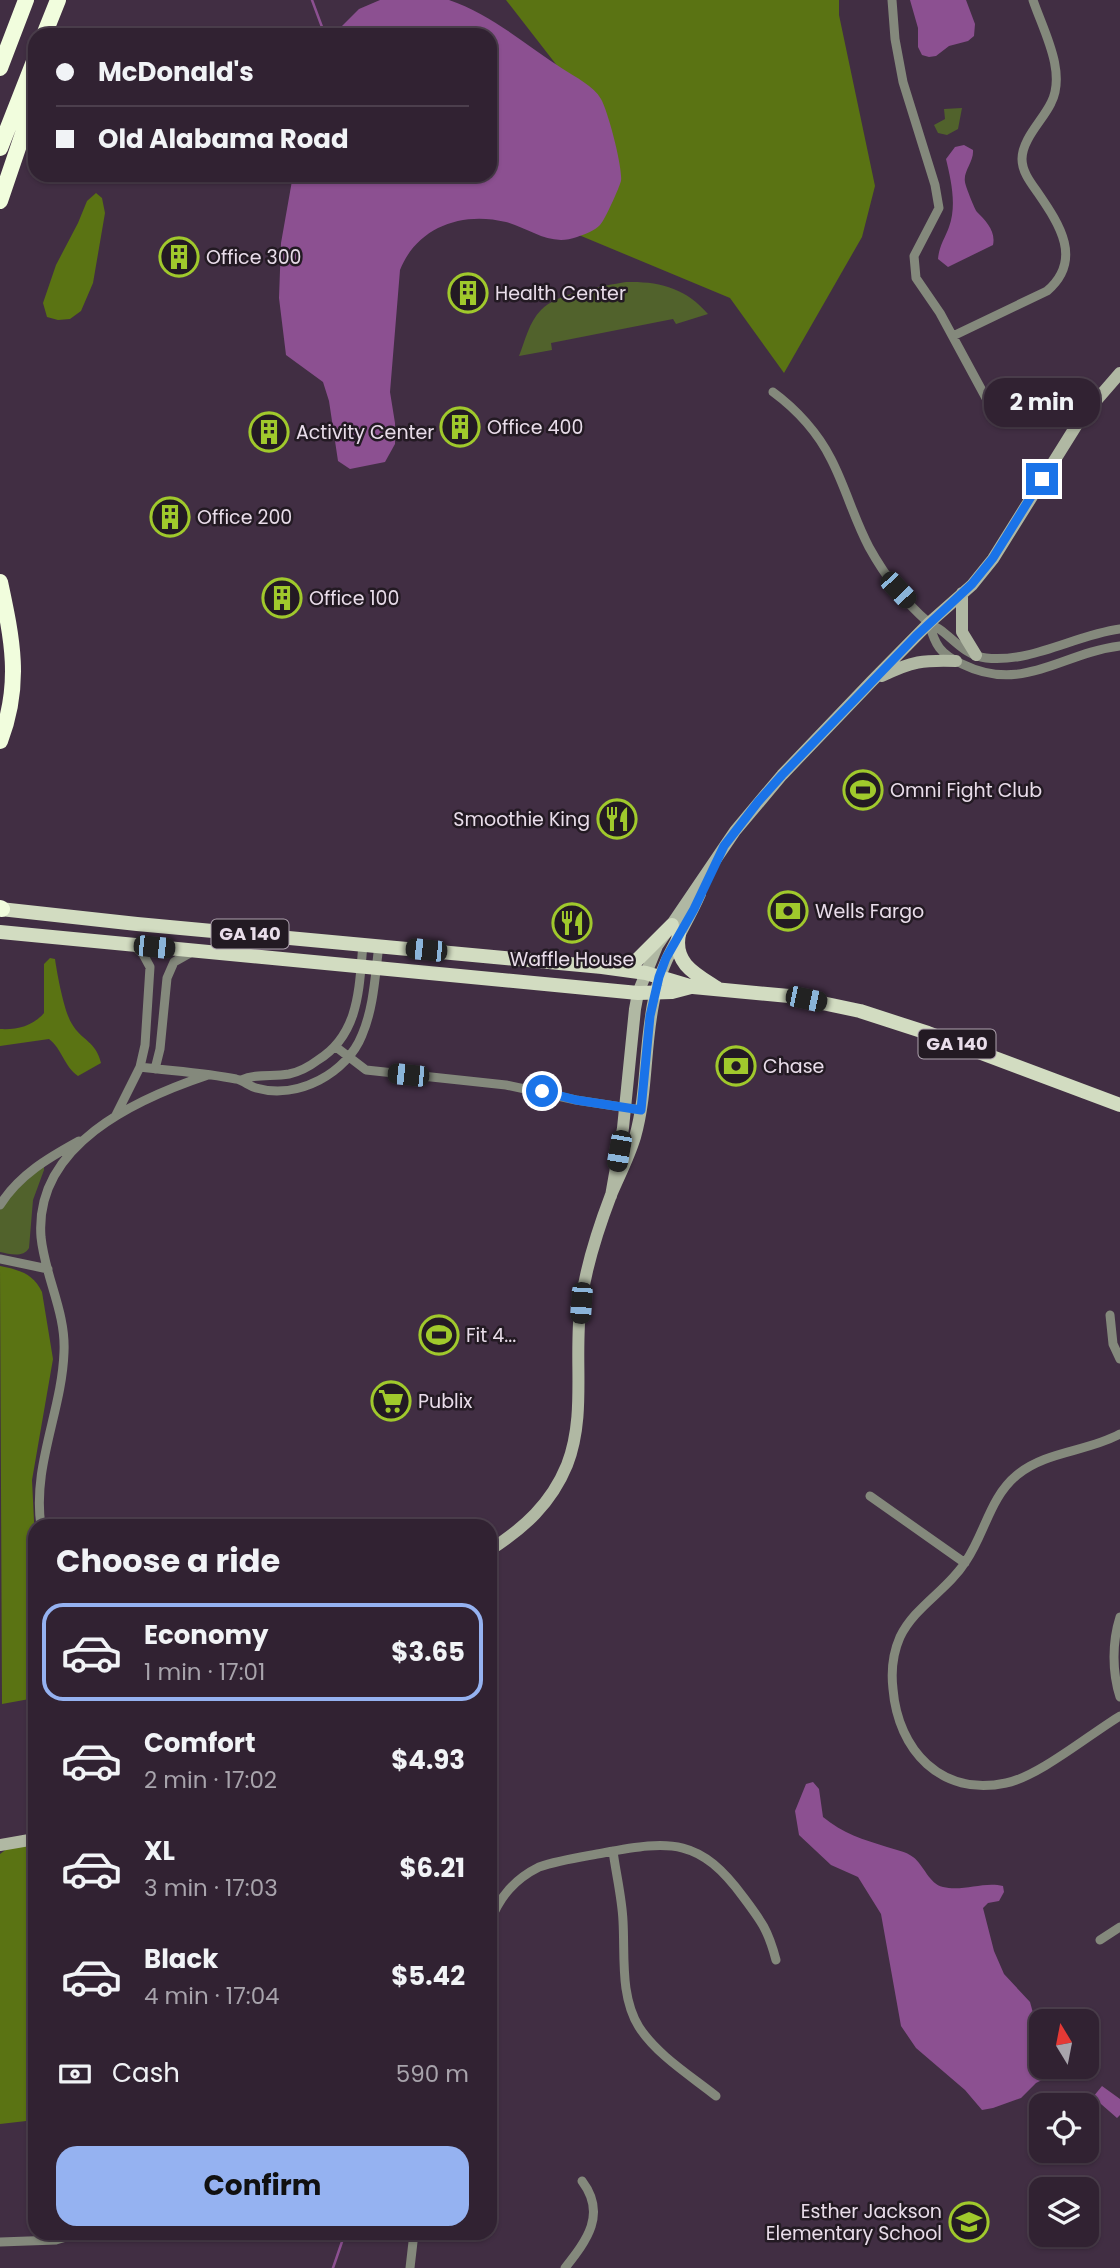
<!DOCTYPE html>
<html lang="en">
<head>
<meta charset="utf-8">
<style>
  body { margin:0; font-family:Poppins,sans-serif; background:#392a3a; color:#f1f3f6; height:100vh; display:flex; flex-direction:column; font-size:26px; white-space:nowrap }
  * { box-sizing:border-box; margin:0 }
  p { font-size:23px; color:#a8a4ac }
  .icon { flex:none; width:38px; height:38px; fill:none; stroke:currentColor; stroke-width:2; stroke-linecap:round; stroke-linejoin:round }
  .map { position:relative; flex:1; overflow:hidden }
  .drawer { position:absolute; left:28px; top:1519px; width:469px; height:721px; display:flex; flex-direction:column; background:#312232; border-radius:21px; box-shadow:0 2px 5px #0004,0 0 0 2px #4c3f4d }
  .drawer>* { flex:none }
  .hud { position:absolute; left:28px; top:28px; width:469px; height:154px; border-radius:21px; box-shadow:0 2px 5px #0004,0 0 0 2px #4c3f4d; display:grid; align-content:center; height:154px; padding:0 28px; background:#312232 }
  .needle { width:46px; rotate:350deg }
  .controls { position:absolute; left:1029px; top:2009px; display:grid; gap:14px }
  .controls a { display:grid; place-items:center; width:70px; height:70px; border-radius:14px; background:#312232; box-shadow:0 2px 5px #0004,0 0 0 2px #4c3f4d; font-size:35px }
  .end { position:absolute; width:32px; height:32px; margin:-16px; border:9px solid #1a73e8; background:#fff; box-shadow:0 0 0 4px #fff }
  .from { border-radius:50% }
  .bubble { position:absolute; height:49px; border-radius:21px; background:#312232; box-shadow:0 2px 5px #0004,0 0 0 2px #4c3f4d; font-size:23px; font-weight:700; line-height:49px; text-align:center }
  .car { position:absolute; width:21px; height:42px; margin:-21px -10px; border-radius:9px; box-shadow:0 0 5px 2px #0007; background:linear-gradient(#222 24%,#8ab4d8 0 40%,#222 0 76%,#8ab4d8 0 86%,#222 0) }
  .hud b { display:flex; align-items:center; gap:24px; height:66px; font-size:26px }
  .hud b+b { border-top:2px solid #4c3f4d }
  .hud i { width:18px; height:18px; background:#f1f3f6 }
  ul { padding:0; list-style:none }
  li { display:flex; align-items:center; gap:21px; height:98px; margin:0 14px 10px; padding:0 14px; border:4px solid transparent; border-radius:21px }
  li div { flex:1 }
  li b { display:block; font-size:26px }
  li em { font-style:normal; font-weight:700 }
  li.current { border-color:#95b2f1 }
  li>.icon { width:63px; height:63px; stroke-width:1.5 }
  h2 { padding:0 28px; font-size:32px; line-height:84px }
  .pay { display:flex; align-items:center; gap:18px; height:77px; padding:0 28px; font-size:26px }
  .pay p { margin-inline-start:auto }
  .cta { display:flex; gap:14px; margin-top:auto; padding:14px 28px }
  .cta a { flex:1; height:80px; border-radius:21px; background:#95b2f1; color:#111; font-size:28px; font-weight:700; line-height:80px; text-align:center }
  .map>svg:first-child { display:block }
  .green { fill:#51622c }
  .forest { fill:#5a7313 }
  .water { fill:#8c5091 }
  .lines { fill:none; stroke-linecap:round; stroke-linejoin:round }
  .stream { stroke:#8c5091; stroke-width:2.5 }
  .street { stroke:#84897c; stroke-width:9 }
  .secondary { stroke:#b0b8a3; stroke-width:12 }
  .primary { stroke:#d2dcc1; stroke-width:14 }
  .highway { stroke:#f1fddd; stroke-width:16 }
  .route { stroke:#1a73e8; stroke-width:9 }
  .labels { text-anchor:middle; stroke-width:5; stroke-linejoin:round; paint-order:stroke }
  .shield { fill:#231a23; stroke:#aea2ae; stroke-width:2 }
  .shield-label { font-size:18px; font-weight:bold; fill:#e9ddea }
  .poi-label { font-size:19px; fill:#e9ddea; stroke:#231a23; text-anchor:start }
</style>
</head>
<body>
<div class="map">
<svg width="1120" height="2268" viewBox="0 0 1120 2268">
  <rect width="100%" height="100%" fill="#412e43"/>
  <!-- green -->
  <path class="green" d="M 962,108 L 958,129 L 947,135 L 938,133 L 934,125 L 945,119 L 944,109 Z
    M 626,282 C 659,281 686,288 708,314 L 676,324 L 673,319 L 551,343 L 552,350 L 519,356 C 525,341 529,322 541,310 C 557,293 603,286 626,282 Z
    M 42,1166 L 44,1167 L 44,1170 L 33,1200 L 29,1248 C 23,1258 10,1254 0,1252 L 0,1210 L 7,1199 Z"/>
  <!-- forest -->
  <path class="forest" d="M 506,0 L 839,0 L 839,15 L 875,186 L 862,237 L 784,373 L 730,298 L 574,233 L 593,112 Z
    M 96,193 L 102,198 L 105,213 L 93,283 L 81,311 L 70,319 L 58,320 L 47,317 L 43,303 L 56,265 L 78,223 L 87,201 Z
    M 50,958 L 55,959 C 57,973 64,1012 72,1024 C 82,1041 96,1041 101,1063 L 78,1076 C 64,1066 62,1049 49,1039 L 0,1046 L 0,1029 C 17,1030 33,1026 44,1013 L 44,964 Z
    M 0,1266 C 19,1270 33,1273 42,1292 L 53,1359 L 32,1480 L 35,1541 L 35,1698 L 2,1704 Z
    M 35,1828 L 35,2120 L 0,2124 L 0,1854 Z"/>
  <!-- water -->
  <path class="water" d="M 380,0 L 449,0 C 491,14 527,46 563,69 C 575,77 594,86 601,99 C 608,111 623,168 621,181 C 619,188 605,220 600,225 C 596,230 583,235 577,237 C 550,247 531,229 506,222 C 462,211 417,227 400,270 L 390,392 L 395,423 L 395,444 L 385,462 L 350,469 L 338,461 L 329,401 L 323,382 L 286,355 L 279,298 L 281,243 L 293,175 L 490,175 L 490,35 L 333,35 L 359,9 Z
    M 910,0 L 966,0 L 975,24 L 974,36 L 968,41 L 949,46 L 936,56 L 929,57 L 922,55 L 918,47 L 918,28 Z
    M 964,145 L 973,150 C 974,162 963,171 965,182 C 965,185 975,210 977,212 C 986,221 996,231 993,245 L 948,267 L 938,259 C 939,246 945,238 949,227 C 957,205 951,180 946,159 L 955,147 Z
    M 813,1782 L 819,1789 L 823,1817 C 842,1833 864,1840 887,1847 C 896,1850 905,1851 913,1857 C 924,1865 929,1884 943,1887 C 963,1892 984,1881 1003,1886 L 1004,1892 L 999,1901 L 988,1903 L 983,1908 L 994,1951 L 1004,1974 L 1030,2002 L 1041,2042 L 1041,2067 L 1054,2067 L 1054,2074 L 1036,2083 L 1021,2098 L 993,2108 L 982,2110 L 965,2090 L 916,2048 L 901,2026 L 881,1914 L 858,1877 L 831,1865 L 799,1835 L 795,1811 L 806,1784 Z
    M 1102,2086 L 1120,2099 L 1120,2115 L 1117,2118 L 1093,2097 Z"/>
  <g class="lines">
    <!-- stream -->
    <path class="stream" d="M 312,0 L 325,35
      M 333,2268 L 345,2233"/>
    <!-- street -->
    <path class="street" d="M 892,0 L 895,39 L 903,82 L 935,185 L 939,208 L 914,256 L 916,278 L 940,313 L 986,398 C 1008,401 1031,381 1051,393 C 1056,396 1059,401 1063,405 C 1068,410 1075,414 1081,418
      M 953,336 L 1047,291 C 1083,260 1060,225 1038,193 C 1031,183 1022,172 1022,159 C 1022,139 1043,120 1051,103 C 1067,72 1043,30 1033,0
      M 773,392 C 796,409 818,433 831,459 C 846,488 854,519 869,547 C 884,574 905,602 928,622 C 932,626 937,627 942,631 C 955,641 967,656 986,658 C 1032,663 1075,635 1120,629
      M 929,623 C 935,645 940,654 962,664 C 1023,694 1061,653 1120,646
      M 336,1047 L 366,1070 L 506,1085 L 576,1100 L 641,1110
      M 140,1067 C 172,1071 205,1073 236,1079 C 244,1081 249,1086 256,1088 C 298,1100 347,1073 362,1035 C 374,1007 375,975 379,945
      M 155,1069 L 160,1049 L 167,978 L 174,962 L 190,953
      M 241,1080 C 257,1073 272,1077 289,1074 C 299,1072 310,1066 318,1060 C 360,1034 359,987 363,944
      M 116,1115 L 140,1067 L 145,1045 L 150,967 L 143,954 L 134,946
      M 0,1205 C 19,1175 48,1158 79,1141
      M 0,1259 L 48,1269
      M 1110,1315 L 1113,1344 L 1120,1359
      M 1120,1434 C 1087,1452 1046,1451 1017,1475 C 990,1497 985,1533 966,1561 C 948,1590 915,1606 900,1637 C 893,1653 891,1672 893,1689 C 898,1750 941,1797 1006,1783 C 1038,1777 1090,1734 1120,1716
      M 870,1496 L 965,1563
      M 41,1526 C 32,1466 62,1411 64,1352 C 66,1312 45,1277 41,1237 C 34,1145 136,1099 208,1075
      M 1120,1617 C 1112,1642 1112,1672 1120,1697
      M 613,1851 C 616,1874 622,1898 623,1921 C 625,1957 620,1996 639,2027 C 657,2055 691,2076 716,2096
      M 490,1922 C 500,1896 515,1879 539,1867 C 560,1860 582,1857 603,1853 C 672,1840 700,1838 744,1898 C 762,1922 768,1930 776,1960
      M 1100,1940 L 1120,1927
      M 0,2242 L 56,2240 L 80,2233
      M 410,2268 L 414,2233
      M 565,2268 C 587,2240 607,2214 582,2181"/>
    <!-- secondary -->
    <path class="secondary" d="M 962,593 L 962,632 L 976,655
      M 882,676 C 912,661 923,660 956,661
      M 611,1196 L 623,1128 L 635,1009 L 638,993 L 657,946 L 735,831 L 782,775 L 872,681 L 929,623 L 972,585 L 993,559 L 1081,418 L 1120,373
      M 490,1550 C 524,1528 551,1504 567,1465 C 587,1414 573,1356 581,1302 C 586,1267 598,1229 611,1195 C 619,1176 629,1157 635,1137 C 648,1091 644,1041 655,995 C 663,957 685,929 700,894
      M 0,1845 L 35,1839"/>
    <!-- primary -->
    <path class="primary" d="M 0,909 L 137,924 L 602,967 L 646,973 L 693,987 L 789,996 L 860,1011 L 928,1033 L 1120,1105
      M 0,932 L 638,993 L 672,992 L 691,987
      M 679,934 C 673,963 695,974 717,988
      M 620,968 L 637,960 L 672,925"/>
    <!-- highway -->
    <path class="highway" d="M 44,35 L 58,0
      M 0,68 L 26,0
      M 0,148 L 35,59
      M 0,201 L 35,98
      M 0,582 C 12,638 22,684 0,741
      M 0,908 L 2,909"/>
  </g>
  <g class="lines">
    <!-- route -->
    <path class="route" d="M 542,1091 L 576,1100 L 641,1110 L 650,1016 L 659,977 L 666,958 L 694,909 L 724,846 L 758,802 L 782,775 L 916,636 L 972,584 L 993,558 L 1042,479"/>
  </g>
  <!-- icons -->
  <defs>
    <g id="building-ring" transform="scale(2.0125)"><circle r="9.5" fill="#231a23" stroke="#a0c92c" stroke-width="1.5"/><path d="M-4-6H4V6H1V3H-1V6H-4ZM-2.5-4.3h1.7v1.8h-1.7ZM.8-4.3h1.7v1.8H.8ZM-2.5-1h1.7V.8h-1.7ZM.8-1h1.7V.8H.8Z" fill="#a0c92c"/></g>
    <g id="stadium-ring" transform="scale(2.0125)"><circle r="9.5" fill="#231a23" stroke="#a0c92c" stroke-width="1.5"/><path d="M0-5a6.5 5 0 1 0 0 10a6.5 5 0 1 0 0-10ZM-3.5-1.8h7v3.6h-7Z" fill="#a0c92c"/></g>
    <g id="restaurant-ring" transform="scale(2.0125)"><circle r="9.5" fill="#231a23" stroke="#a0c92c" stroke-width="1.5"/><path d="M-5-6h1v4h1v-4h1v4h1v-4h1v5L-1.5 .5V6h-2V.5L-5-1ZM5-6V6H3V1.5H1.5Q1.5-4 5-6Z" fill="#a0c92c"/></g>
    <g id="bank-ring" transform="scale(2.0125)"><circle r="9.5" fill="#231a23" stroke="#a0c92c" stroke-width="1.5"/><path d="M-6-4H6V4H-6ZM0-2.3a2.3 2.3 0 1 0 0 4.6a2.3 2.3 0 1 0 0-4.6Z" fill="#a0c92c"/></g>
    <g id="supermarket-ring" transform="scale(2.0125)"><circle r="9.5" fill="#231a23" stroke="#a0c92c" stroke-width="1.5"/><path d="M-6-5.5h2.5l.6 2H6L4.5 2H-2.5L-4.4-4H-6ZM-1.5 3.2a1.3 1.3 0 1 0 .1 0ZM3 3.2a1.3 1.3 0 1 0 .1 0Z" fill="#a0c92c"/></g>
    <g id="school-ring" transform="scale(2.0125)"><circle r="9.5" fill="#231a23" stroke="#a0c92c" stroke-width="1.5"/><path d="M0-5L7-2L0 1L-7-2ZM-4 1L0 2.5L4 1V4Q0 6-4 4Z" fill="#a0c92c"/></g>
  </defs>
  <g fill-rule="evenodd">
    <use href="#building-ring" x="179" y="257"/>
    <use href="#building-ring" x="468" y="293"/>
    <use href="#building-ring" x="460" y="427"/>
    <use href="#building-ring" x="269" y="432"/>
    <use href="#building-ring" x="170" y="517"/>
    <use href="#building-ring" x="282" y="598"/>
    <use href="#stadium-ring" x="863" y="790"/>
    <use href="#restaurant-ring" x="617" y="819"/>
    <use href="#bank-ring" x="788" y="911"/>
    <use href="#restaurant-ring" x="572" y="923"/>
    <use href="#bank-ring" x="736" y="1066"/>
    <use href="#stadium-ring" x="439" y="1335"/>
    <use href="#supermarket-ring" x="391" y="1401"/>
    <use href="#school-ring" x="969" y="2222"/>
  </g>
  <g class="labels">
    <!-- shield labels -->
    <g class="shield">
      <rect x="211.5" y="919.5" width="77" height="29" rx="5"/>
      <rect x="918.5" y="1029.5" width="77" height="29" rx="5"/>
    </g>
    <g class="shield-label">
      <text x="250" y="940">GA 140</text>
      <text x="957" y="1050">GA 140</text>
    </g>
    <!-- poi labels -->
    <g class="poi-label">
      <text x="206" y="264">Office 300</text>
      <text x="495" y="300">Health Center</text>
      <text x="487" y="434">Office 400</text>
      <text x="296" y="439">Activity Center</text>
      <text x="197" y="524">Office 200</text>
      <text x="309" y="605">Office 100</text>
      <text x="890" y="797">Omni Fight Club</text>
      <text x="590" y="826" text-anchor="end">Smoothie King</text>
      <text x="815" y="918">Wells Fargo</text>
      <text x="572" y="966" text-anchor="middle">Waffle House</text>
      <text x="763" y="1073">Chase</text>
      <text x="466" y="1342">Fit 4...</text>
      <text x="418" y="1408">Publix</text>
      <text x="942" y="2218" text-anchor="end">Esther Jackson<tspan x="942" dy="22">Elementary School</tspan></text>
    </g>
  </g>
</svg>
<div class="controls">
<a><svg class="needle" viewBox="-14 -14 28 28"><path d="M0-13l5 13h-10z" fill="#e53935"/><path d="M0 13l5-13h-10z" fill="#a8a4ac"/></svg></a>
<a><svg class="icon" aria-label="locate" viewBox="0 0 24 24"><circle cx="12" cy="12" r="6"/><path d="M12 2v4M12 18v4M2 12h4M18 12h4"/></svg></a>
<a><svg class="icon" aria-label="layers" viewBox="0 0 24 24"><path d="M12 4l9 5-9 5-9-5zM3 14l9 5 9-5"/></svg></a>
</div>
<i class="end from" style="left:542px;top:1091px"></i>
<i class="end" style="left:1042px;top:479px"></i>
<div class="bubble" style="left:984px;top:378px;width:116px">2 min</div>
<i class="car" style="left:898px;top:590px;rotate:137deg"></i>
<i class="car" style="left:154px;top:947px;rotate:96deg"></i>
<i class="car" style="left:426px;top:950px;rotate:276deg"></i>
<i class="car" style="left:806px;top:999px;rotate:102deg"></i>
<i class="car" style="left:408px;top:1075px;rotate:276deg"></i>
<i class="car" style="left:619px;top:1151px;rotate:190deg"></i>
<i class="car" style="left:581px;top:1303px;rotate:184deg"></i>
<div class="hud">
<b><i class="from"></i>McDonald's</b>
<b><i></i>Old Alabama Road</b>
</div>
<section class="drawer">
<h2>Choose a ride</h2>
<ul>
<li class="current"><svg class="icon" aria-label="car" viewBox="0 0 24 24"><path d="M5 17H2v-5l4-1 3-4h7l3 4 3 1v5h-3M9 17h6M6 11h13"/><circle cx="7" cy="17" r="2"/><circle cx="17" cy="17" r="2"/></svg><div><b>Economy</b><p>1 min · 17:01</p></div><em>$3.65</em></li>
<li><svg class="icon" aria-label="car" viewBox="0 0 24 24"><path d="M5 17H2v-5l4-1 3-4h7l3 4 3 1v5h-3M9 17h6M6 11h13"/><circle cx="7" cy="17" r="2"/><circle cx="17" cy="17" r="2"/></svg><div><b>Comfort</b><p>2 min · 17:02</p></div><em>$4.93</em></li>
<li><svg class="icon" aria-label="car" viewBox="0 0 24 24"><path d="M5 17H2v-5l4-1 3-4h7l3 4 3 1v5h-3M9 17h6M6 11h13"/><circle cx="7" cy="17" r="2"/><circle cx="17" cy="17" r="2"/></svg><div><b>XL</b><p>3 min · 17:03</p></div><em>$6.21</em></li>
<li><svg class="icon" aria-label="car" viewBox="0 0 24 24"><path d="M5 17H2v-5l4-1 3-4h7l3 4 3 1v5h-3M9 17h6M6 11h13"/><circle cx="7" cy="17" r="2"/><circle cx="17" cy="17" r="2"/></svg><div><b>Black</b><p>4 min · 17:04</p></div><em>$5.42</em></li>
</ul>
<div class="pay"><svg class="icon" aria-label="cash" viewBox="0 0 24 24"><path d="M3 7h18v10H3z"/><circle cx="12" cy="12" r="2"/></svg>Cash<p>590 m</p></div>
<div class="cta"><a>Confirm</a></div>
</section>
</div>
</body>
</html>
